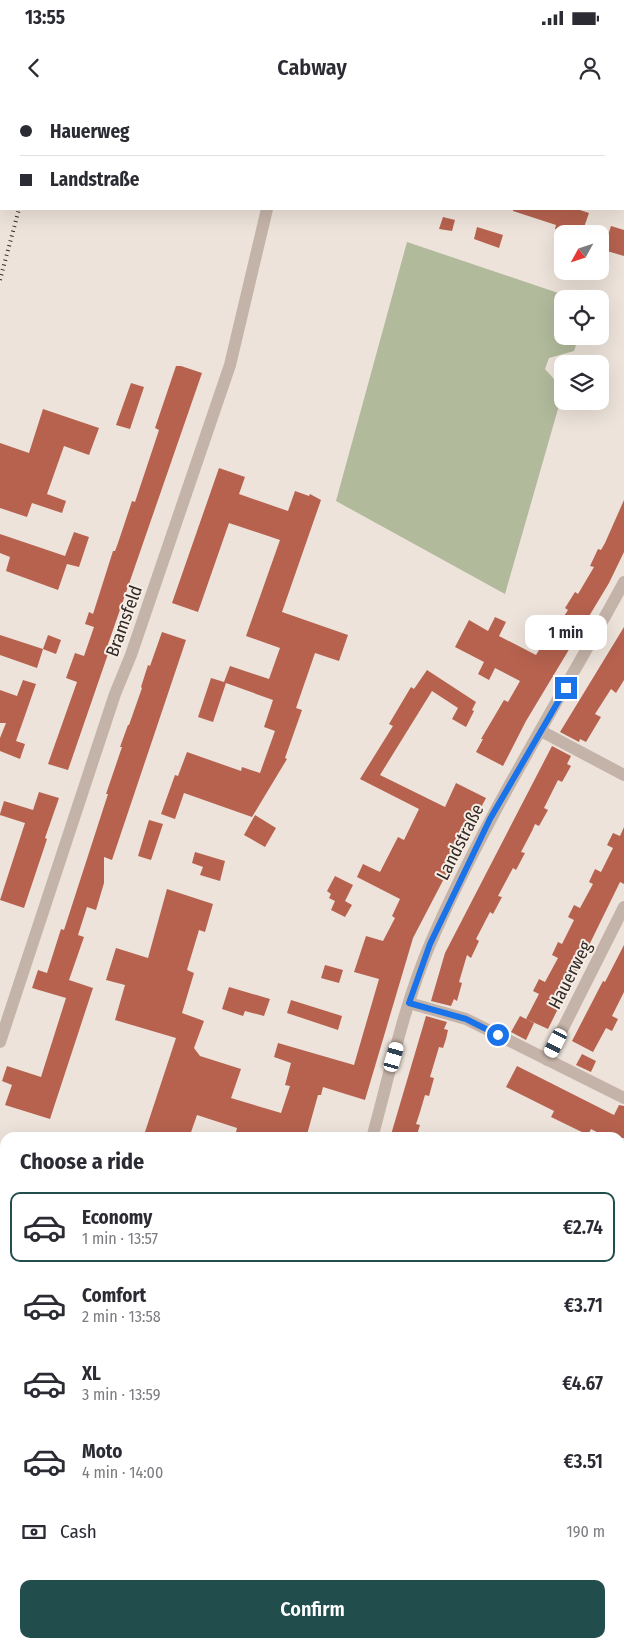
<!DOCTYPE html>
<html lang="en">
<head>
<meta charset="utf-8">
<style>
  body { margin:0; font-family:"Fira Sans Condensed",sans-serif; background:#f7f7f7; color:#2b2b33; height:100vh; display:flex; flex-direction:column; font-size:19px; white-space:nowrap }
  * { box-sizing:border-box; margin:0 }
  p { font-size:16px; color:#7c7c81 }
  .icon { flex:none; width:28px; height:28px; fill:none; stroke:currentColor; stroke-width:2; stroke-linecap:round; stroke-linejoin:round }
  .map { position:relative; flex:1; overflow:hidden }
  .side { position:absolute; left:0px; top:1032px; width:625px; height:516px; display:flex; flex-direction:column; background:#fff; border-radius:15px 15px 0 0; box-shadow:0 5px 20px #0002 }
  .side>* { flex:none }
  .banner { position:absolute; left:0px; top:0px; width:625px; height:110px; box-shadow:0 5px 20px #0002; display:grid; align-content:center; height:110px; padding:0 20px; background:#fff }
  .needle { width:32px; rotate:230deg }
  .buttons { position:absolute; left:554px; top:125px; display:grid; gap:10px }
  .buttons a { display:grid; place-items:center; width:55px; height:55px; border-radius:10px; background:#fff; box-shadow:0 5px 20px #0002; font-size:25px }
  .end { position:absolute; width:22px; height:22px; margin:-11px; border:6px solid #1a73e8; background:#fff; box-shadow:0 0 0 2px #fff }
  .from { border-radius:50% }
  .bubble { position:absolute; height:35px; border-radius:10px; background:#fff; box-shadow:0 5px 20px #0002; font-size:16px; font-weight:600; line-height:35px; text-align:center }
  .car { position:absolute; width:15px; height:30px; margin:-15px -8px; border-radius:6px; box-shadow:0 0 4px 1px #0007; background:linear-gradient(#fff 24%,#345 0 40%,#fff 0 76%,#345 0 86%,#fff 0) }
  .banner b { display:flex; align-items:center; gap:18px; height:48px; font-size:19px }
  .banner b+b { border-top:1px solid #e1e1e2 }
  .banner i { width:12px; height:12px; background:#2b2b33 }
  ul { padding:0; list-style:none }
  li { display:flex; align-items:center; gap:15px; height:70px; margin:0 10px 8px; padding:0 10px; border:2px solid transparent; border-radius:10px }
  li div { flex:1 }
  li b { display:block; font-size:19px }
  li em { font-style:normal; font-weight:600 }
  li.current { border-color:#224d4d }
  li>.icon { width:45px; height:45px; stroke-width:1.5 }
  h2 { padding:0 20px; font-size:22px; line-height:60px }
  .pay { display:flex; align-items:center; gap:12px; height:55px; padding:0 20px; font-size:19px }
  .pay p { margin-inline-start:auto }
  .cta { display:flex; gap:10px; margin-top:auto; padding:10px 20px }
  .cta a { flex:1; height:58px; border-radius:10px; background:#224d4d; color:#fff; font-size:20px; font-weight:600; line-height:58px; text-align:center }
  .status { display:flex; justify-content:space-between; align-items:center; height:35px; padding:0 25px; background:#fff; direction:ltr }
  .status svg { height:14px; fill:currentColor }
  header { display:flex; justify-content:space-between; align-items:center; height:65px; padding:0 20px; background:#fff; font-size:22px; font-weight:600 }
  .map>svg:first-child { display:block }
  .green { fill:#b2ba9c }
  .building { fill:#b6624f }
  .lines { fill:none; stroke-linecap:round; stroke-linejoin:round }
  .minor { stroke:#c4b3a8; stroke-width:12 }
  .tertiary { stroke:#c4b3a8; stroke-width:12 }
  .trunk { stroke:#62524c; stroke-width:14 }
  .rail { stroke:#322927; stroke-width:4; stroke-dasharray:1 4; stroke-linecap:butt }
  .route { stroke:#1a73e8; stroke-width:6 }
  .labels { text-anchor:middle; stroke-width:4; stroke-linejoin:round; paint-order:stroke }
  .street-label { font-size:18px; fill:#322927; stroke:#f6ede5 }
</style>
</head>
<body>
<div class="status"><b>13:55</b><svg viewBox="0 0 49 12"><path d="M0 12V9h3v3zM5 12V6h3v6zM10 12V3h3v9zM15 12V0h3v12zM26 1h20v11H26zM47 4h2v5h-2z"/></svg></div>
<header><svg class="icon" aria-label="back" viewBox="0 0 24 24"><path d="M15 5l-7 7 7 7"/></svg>Cabway<svg class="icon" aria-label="person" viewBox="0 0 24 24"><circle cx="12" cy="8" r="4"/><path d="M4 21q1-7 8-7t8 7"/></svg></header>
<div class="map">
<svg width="624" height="1548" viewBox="0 0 624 1548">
  <rect width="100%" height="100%" fill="#ede3da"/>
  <!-- green -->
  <path class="green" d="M 407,142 L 576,199 L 562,199 L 562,236 L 579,236 L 574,251 L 549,258 L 545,269 L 562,288 L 562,295 L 505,494 L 336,401 Z
    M 624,1216 L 624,1548 L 621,1548 L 615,1544 L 620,1544 L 620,1218 Z
    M 0,1359 L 5,1362 L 5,1394 L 0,1390 Z"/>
  <!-- building -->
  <path class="building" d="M 513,109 L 577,109 L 589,113 L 582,133 L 574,131 L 573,134 L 571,134 L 555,129 L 556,125 L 513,111 Z
    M 443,117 L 455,120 L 452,131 L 439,129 Z
    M 611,126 L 624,130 L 624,156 L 600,149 L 600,136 L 607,138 Z
    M 477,127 L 503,135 L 499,148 L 474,139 Z
    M 176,266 L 181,266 L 202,273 L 105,553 L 108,554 L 68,670 L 48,664 L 77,582 L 66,578 L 75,553 L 84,556 L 94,527 L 85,524 L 89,512 L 93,514 L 113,451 L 115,451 L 118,443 L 132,401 L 135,402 L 159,330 L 155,328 Z
    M 131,283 L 144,287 L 130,329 L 116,325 Z
    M 43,309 L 99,328 L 89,355 L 64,346 L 47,394 L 66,401 L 62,413 L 32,403 L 27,417 L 0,408 L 0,343 L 29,353 Z
    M 219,368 L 245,377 L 239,394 L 288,411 L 295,391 L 309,396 L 310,394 L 321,400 L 282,512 L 348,535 L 339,561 L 315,553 L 296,608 L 302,610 L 285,658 L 287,659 L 252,717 L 184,693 L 175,719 L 161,714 L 175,675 L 178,676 L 187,652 L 241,671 L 242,667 L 260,673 L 275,631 L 264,627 L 273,600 L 226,583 L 213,622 L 198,617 L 211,578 L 224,582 L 230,566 L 269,579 L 280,548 L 246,536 L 280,440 L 229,423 L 198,512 L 172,503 Z
    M 624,400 L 624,452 L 609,483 L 526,621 L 503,666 L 476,652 L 483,639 L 481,639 L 504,600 L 508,602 L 520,581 L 495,568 L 489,580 L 478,574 L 484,562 L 455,547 L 469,520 L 488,531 L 495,517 L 506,522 L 499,536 L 536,555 L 552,528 L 555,530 L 568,510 L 565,508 L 575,492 L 578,494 L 594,467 L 590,466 L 598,449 L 601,450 L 605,443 Z
    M 74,432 L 89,437 L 79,467 L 67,464 L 58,490 L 6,471 L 10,457 L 0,453 L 0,434 L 65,456 Z
    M 624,527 L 624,580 L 616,593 L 611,589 L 595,614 L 601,617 L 586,642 L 580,639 L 579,642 L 560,632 Z
    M 162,532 L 186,540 L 112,760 L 104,757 L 104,783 L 96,810 L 87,807 L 78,835 L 84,837 L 69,880 L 93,888 L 50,1019 L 5,1005 L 12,985 L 2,981 L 7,966 L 41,977 L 66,898 L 32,888 L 38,870 L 47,873 L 61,829 L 64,830 L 108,694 L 106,694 L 122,647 L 120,647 L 128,625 L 129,625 L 142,588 L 141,587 L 148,565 L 150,566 Z
    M 0,535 L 43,549 L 37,568 L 0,555 Z
    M 48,535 L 61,540 L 56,554 L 43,549 Z
    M 427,570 L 476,602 L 472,610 L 474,611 L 466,627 L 452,619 L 458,608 L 432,591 L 380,675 L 445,707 L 456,683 L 486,698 L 413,838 L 365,1000 L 323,987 L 321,995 L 318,995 L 306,1038 L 251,1038 L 238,1033 L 236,1032 L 237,1028 L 197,1015 L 189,1038 L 143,1038 L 176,938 L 115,920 L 125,885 L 106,880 L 116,848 L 148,858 L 167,789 L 213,804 L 205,832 L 199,830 L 187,870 L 194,873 L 182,913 L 204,921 L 194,948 L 200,956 L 241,969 L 231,998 L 281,1013 L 290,986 L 285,985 L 291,963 L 274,957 L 278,943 L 354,965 L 379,879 L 354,872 L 366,836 L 383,841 L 395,818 L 392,816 L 400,799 L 357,777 L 363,764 L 380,772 L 398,737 L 404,740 L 419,709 L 360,679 L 393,626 L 389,624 L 411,587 L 414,589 Z
    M 23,580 L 36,584 L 16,641 L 25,644 L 20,659 L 0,651 L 0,638 L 6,623 L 0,623 L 0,590 L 17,596 Z
    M 552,646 L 571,656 L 567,664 L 571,666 L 562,682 L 558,680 L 544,708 L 548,710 L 539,726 L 535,724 L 532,731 L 521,752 L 525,753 L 516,770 L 513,768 L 498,796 L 502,797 L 493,814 L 490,812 L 476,839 L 479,841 L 471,858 L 467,855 L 459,882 L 462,883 L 457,901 L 454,899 L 451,906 L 431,901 L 445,853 Z
    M 39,692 L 59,698 L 45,738 L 47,739 L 24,808 L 0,800 L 25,723 L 0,715 L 0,714 L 4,701 L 33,710 Z
    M 255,715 L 276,728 L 265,747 L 244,735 Z
    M 149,720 L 163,724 L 151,760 L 138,756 Z
    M 624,727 L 624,784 L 620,782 L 548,929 L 526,919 L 539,894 L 533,891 L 539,879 L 545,882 L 558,858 L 552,855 L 558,842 L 562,844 L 574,820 L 568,817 L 574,805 L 580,808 L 593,784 L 589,782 L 595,769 L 601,772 L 613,748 L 607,745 L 613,733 L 620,736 Z
    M 195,752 L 225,761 L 220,781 L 200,775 L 203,767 L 192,763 Z
    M 335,776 L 353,785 L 345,801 L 352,805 L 345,817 L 331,810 L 335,801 L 329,798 L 331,794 L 327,791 Z
    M 624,845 L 624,892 L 612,916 L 618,919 L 612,931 L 606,928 L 593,952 L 572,941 L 603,881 L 605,882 Z
    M 325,865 L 343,870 L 339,883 L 321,878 Z
    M 229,887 L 270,899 L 264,916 L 245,911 L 243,916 L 222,909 Z
    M 291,900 L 342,916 L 338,930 L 287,913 Z
    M 426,916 L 447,922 L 444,929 L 448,930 L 446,939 L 443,948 L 439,947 L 430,977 L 434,978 L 429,996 L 425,995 L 420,1012 L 416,1024 L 420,1025 L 416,1038 L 390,1038 Z
    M 520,916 L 534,923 L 526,940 L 511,932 Z
    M 582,954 L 596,961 L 591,972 L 576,965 Z
    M 517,966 L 614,1015 L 619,1005 L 624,1006 L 624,1038 L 608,1038 L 591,1029 L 588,1035 L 551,1017 L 554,1011 L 506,987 Z"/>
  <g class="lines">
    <!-- minor -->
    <path class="minor" d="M 277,0 L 283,1
      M 541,631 L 624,675
      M 409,903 L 466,919 L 624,998
      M 0,942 L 115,594 L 131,555 L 230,265 L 267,109
      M 547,960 L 624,807
      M 0,1090 L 5,1092
      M 620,1158 L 624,1159
      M 441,1544 L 446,1548"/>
    <!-- tertiary -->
    <path class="tertiary" d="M 372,1038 C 390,973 404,904 431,842 C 485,717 559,602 624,482
      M 233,1548 L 235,1544"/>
    <!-- trunk -->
    <path class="trunk" d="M 0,1325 L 5,1328
      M 0,1347 L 5,1351
      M 262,1544 L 267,1548
      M 287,1544 L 292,1548"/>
    <!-- rail -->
    <path class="rail" d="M 49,1 L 49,0
      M 0,180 L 19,109"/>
  </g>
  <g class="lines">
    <!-- route -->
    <path class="route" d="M 498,935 L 466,919 L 409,903 L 430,844 L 490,719 L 566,588"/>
  </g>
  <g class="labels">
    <!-- street labels -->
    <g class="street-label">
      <text transform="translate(124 521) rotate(-70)" y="6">Bramsfeld</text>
      <text transform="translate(460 742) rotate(-63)" y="6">Landstraße</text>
      <text transform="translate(570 875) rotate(-63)" y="6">Hauerweg</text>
    </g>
  </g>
</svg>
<div class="buttons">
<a><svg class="needle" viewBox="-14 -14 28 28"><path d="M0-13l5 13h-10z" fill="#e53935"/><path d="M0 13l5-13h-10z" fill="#7c7c81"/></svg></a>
<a><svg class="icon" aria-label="locate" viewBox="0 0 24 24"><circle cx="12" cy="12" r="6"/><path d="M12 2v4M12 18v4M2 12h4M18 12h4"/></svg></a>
<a><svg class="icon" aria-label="layers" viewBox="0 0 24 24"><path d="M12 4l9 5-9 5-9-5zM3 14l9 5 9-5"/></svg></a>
</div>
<i class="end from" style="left:498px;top:935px"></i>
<i class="end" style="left:566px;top:588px"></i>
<div class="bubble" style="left:525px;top:515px;width:82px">1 min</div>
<i class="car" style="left:556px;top:943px;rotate:207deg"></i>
<i class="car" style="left:394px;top:957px;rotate:16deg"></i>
<div class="banner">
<b><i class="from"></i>Hauerweg</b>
<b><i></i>Landstraße</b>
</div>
<section class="side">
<h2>Choose a ride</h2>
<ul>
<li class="current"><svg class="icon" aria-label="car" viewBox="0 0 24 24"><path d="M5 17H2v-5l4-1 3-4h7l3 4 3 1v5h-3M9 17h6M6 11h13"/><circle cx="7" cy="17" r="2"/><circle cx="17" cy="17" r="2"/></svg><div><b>Economy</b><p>1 min · 13:57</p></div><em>€2.74</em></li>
<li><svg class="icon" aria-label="car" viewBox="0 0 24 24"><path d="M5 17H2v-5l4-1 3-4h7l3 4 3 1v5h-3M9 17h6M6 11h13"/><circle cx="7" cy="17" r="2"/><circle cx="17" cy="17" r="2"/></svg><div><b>Comfort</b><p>2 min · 13:58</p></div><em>€3.71</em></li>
<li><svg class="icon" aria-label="car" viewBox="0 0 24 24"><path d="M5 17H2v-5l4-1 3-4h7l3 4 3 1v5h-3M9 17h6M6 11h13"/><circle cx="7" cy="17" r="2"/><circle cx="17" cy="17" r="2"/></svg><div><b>XL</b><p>3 min · 13:59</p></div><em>€4.67</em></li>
<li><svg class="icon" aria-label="car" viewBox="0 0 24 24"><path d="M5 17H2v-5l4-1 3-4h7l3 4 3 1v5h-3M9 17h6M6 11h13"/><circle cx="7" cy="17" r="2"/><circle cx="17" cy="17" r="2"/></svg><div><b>Moto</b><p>4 min · 14:00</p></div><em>€3.51</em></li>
</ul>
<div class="pay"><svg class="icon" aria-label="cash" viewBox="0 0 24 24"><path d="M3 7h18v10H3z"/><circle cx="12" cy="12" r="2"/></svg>Cash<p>190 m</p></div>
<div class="cta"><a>Confirm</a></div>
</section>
</div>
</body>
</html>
